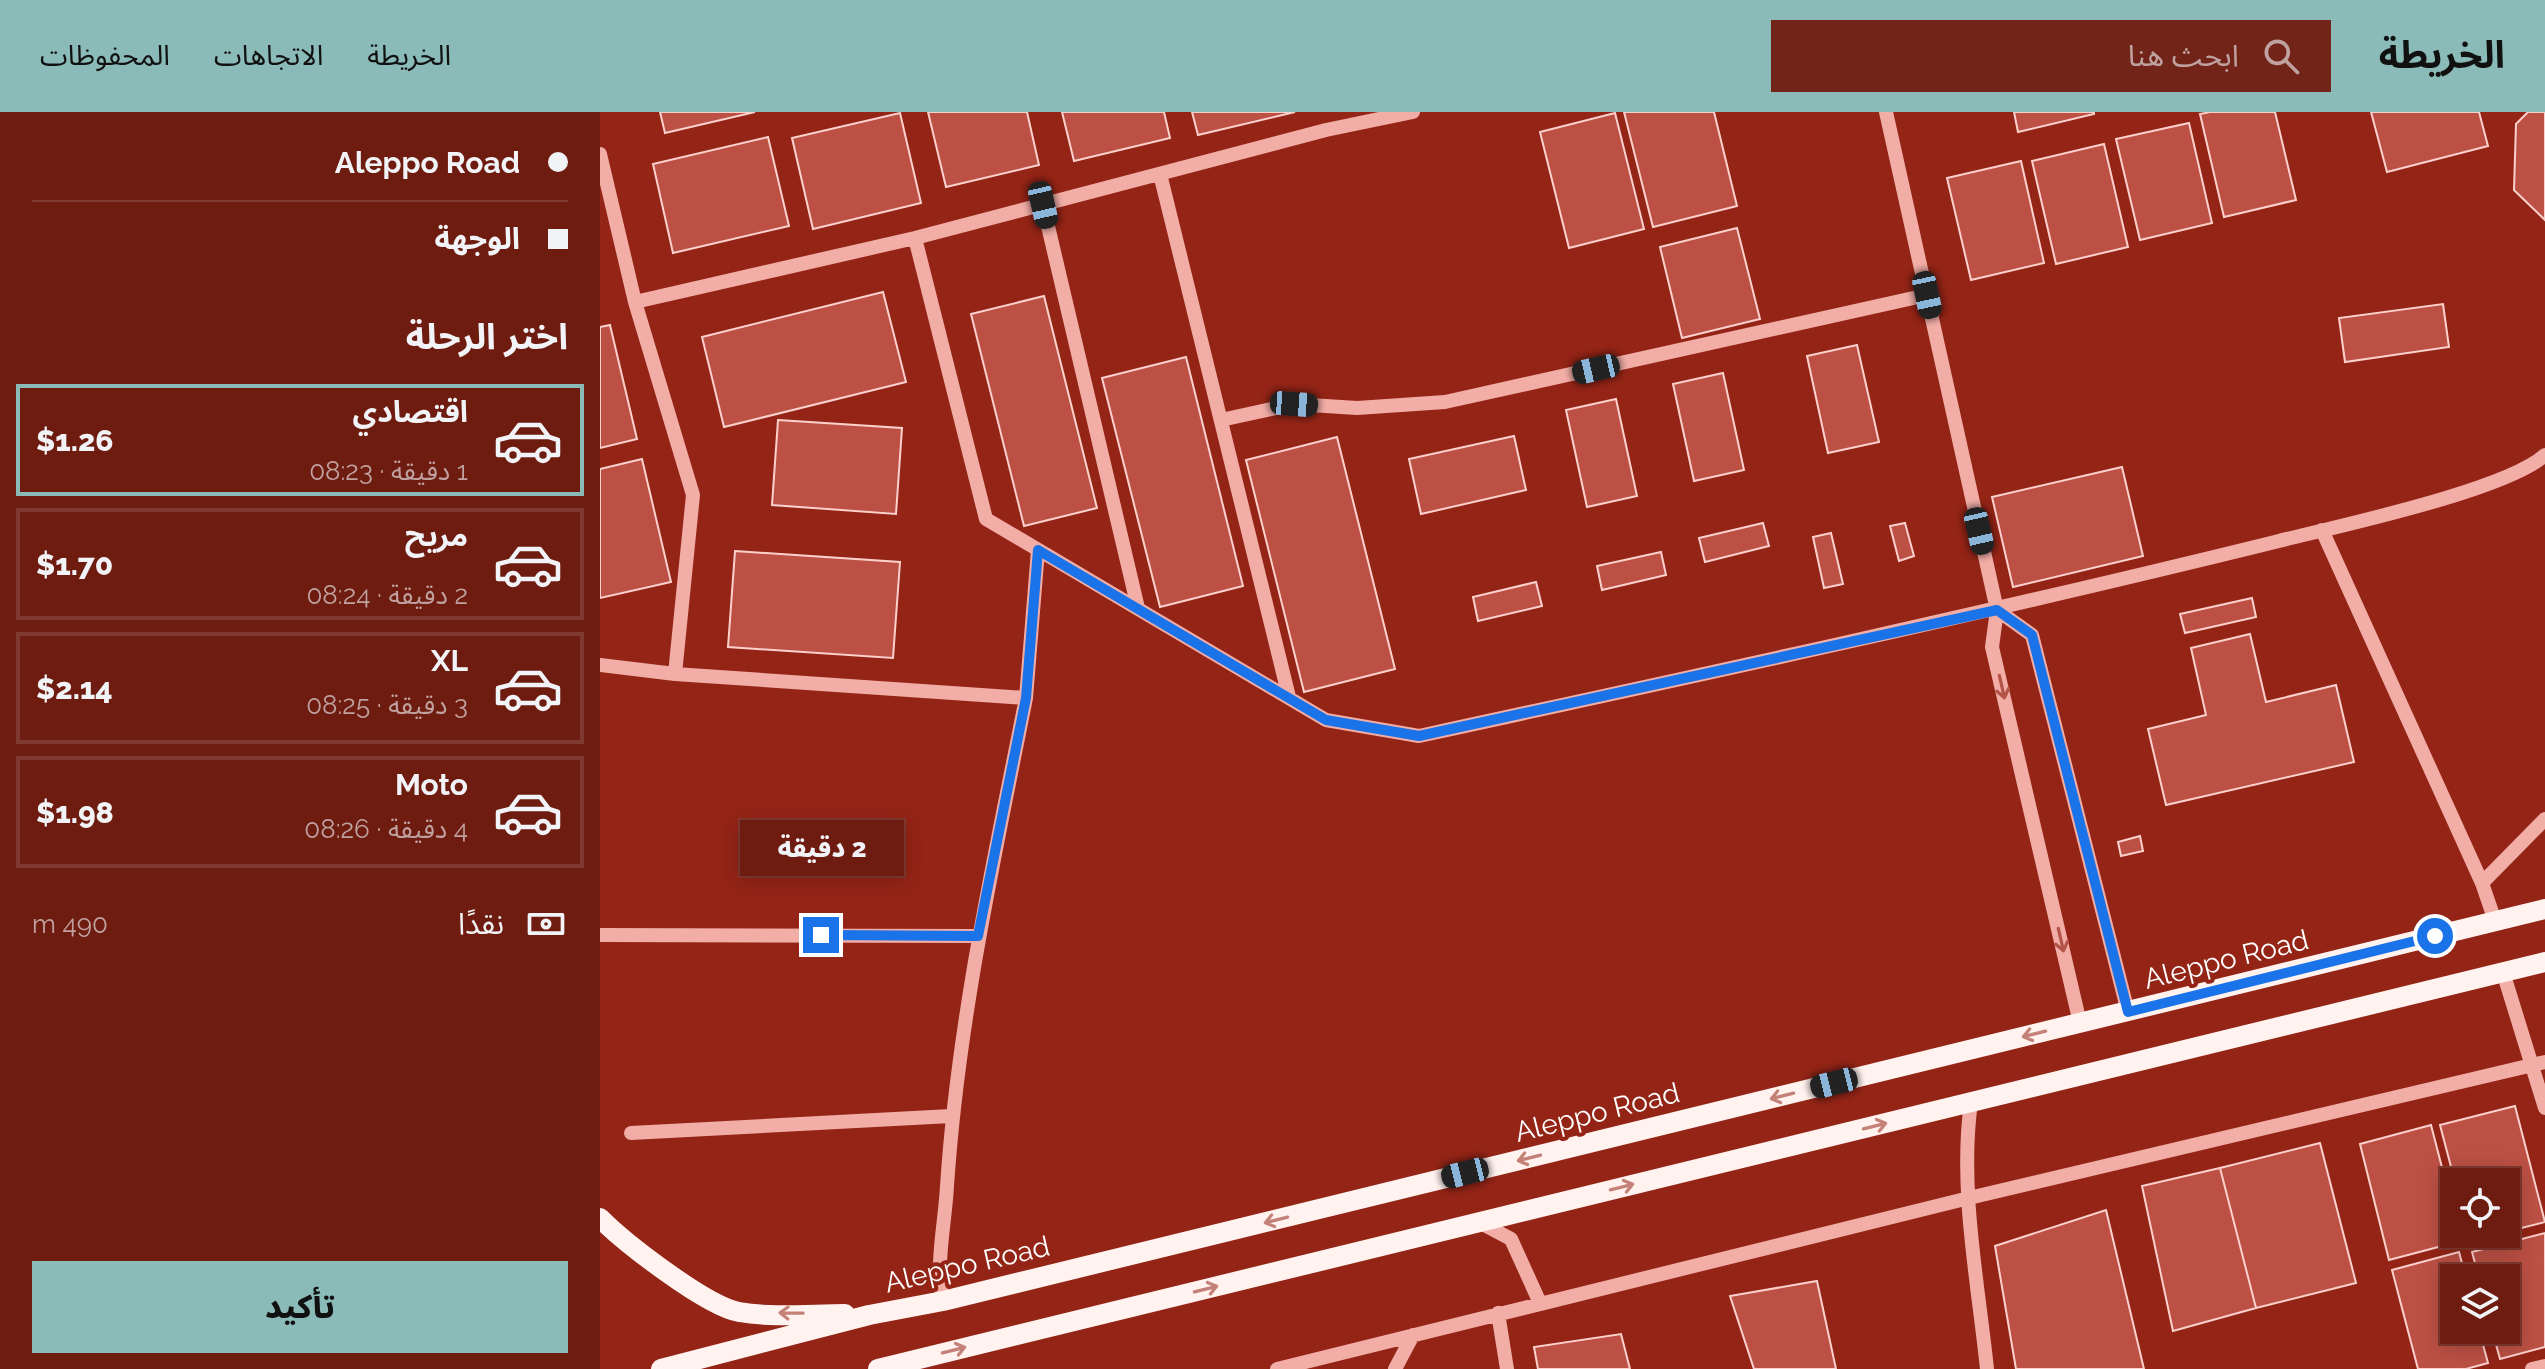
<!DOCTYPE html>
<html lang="ar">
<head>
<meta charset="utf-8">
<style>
  body { margin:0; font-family:Raleway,"Noto Sans Arabic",sans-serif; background:#732419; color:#f1f3f6; direction:rtl; height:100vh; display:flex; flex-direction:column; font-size:30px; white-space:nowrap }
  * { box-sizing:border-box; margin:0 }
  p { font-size:26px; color:#bfa19f }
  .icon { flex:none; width:44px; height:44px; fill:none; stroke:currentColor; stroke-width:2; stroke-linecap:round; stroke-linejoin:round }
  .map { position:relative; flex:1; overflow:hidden; direction:ltr }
  .sheet { display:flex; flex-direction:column; background:#6e1b10; width:600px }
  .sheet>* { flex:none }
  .guide { display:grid; align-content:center; height:176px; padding:0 32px; background:#6e1b10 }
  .fabs { position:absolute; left:1840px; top:1056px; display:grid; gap:16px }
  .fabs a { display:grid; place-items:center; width:80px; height:80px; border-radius:0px; background:#6e1b10; box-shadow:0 4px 20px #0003,0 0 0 2px #803930; font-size:40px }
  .end { position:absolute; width:36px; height:36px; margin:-18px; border:10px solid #1a73e8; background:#fff; box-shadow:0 0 0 4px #fff }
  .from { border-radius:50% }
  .bubble { position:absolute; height:56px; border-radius:0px; background:#6e1b10; box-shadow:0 4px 20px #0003,0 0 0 2px #803930; font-size:26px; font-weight:800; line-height:56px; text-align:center; direction:rtl }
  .car { position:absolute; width:24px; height:48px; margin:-24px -12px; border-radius:10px; box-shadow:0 0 6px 2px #0007; background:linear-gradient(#222 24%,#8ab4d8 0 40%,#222 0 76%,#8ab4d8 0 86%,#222 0) }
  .guide b { display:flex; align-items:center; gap:28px; height:76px; font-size:30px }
  .guide b+b { border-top:2px solid #803930 }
  .guide i { width:20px; height:20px; background:#f1f3f6 }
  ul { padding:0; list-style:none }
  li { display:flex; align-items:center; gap:24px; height:112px; margin:0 16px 12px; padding:0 16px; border:4px solid #803930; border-radius:0px }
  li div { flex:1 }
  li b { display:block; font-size:30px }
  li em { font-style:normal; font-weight:800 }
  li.on { border-color:#8bbbb9 }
  li>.icon { width:72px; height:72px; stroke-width:1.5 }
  h2 { padding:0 32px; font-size:36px; line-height:96px }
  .pay { display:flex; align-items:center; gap:20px; height:88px; padding:0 32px; font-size:30px }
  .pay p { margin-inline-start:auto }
  .button { display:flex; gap:16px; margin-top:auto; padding:16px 32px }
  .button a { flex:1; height:92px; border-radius:0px; background:#8bbbb9; color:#111; font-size:32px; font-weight:800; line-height:92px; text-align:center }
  header { display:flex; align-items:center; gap:48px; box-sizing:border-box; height:112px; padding:0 40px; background:#8bbbb9; color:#111 }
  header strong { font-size:38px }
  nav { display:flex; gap:44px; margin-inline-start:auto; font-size:28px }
  .search { width:560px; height:72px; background:#732419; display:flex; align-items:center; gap:20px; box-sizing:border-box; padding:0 28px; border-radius:0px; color:#bfa19f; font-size:30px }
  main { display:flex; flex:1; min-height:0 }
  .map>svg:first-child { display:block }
  .building { fill:#bc5044; stroke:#fcd1cd; stroke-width:2 }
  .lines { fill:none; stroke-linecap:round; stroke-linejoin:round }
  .minor { stroke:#f1ada6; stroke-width:14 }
  .major { stroke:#fff2ef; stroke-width:20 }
  .oneway { stroke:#b45448 }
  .oneway2 { stroke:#c48178 }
  .route { stroke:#1a73e8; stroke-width:10 }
  .labels { text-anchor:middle; stroke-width:8; stroke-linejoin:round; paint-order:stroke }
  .street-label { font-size:28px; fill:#fff; stroke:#932416 }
</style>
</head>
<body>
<header>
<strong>الخريطة</strong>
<div class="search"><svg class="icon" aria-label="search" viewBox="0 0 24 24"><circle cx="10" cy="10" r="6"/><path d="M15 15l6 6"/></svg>ابحث هنا</div>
<nav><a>الخريطة</a><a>الاتجاهات</a><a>المحفوظات</a></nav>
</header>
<main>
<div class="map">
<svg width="1945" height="1257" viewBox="0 0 1945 1257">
  <rect width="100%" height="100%" fill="#932416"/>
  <!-- building -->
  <path class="building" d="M 60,0 L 155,0 L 65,21 Z
    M 328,0 L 427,0 L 439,53 L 346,75 Z
    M 462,0 L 564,0 L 570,26 L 474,49 Z
    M 592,0 L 695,0 L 598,23 Z
    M 1024,0 L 1114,0 L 1137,94 L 1053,115 Z
    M 1414,0 L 1494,0 L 1494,2 L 1418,20 Z
    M 1610,0 L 1675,0 L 1696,88 L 1624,105 L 1600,2 Z
    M 1771,0 L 1879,0 L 1888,34 L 1787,60 Z
    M 1928,0 L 1945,0 L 1945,108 L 1914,78 L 1916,12 Z
    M 300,1 L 321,91 L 213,117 L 192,26 Z
    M 1015,1 L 1044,117 L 969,136 L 940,20 Z
    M 1589,11 L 1612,111 L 1540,128 L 1516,27 Z
    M 168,25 L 189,114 L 73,141 L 53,52 Z
    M 1504,32 L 1528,135 L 1456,152 L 1432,49 Z
    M 1421,49 L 1444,151 L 1371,168 L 1347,66 Z
    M 1137,116 L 1160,207 L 1082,226 L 1060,135 Z
    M 283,180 L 306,270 L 124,315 L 102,225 Z
    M 444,184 L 497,396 L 424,414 L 371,202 Z
    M 1843,192 L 1849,235 L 1745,250 L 1739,206 Z
    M 10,213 L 37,327 L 0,336 L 0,215 Z
    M 1257,233 L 1279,330 L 1228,341 L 1207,244 Z
    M 586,245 L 643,474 L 560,495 L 502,266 Z
    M 1123,261 L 1144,358 L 1094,369 L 1073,272 Z
    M 1016,287 L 1037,384 L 987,395 L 966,298 Z
    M 178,308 L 302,316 L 296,402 L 172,393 Z
    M 914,324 L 926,378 L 821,402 L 809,347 Z
    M 737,325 L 795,557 L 704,580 L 646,348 Z
    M 42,347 L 71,470 L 0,486 L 0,357 Z
    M 1522,355 L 1543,444 L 1413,475 L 1392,385 Z
    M 1163,411 L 1169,434 L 1105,450 L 1099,426 Z
    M 1305,411 L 1314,444 L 1299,449 L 1290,414 Z
    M 1231,421 L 1243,472 L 1224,476 L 1213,425 Z
    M 135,439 L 300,450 L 293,546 L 128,535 Z
    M 1061,440 L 1066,463 L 1002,478 L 997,454 Z
    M 936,470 L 942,494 L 878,509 L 873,485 Z
    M 1652,486 L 1656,505 L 1585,521 L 1580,502 Z
    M 1650,522 L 1666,590 L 1736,573 L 1754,650 L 1566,693 L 1548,617 L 1606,603 L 1591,536 Z
    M 1540,724 L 1543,739 L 1521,744 L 1518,730 Z
    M 1915,994 L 1945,1110 L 1906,1120 L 1906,1070 L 1855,1070 L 1840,1013 Z
    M 1831,1013 L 1854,1102 L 1854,1122 L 1859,1122 L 1861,1129 L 1789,1148 L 1760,1032 Z
    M 1720,1031 L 1756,1171 L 1656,1196 L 1620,1056 Z
    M 1620,1056 L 1656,1196 L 1573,1219 L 1542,1074 Z
    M 1506,1098 L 1544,1257 L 1416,1257 L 1395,1134 Z
    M 1945,1121 L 1945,1235 L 1900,1247 L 1892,1218 L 1906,1218 L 1906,1166 L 1879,1166 L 1872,1140 Z
    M 1868,1122 L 1898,1122 L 1870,1129 Z
    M 1859,1140 L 1866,1166 L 1854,1166 L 1854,1218 L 1879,1218 L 1888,1251 L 1866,1257 L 1818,1257 L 1792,1158 Z
    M 1217,1169 L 1236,1257 L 1154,1257 L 1130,1184 Z
    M 1021,1222 L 1030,1257 L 938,1257 L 934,1235 Z"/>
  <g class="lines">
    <!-- minor -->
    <path class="minor" d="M 1286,0 L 1397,498 L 1392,535 L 1480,911
      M 0,42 L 35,190 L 315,126 L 726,18 L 813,0
      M 560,62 L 689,585
      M 443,93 L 538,496
      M 315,126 L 386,407 L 726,608 L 819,624 C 1105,562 1391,500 1675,430 C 1734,415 1905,379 1945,343
      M 35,190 L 93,383 L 75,562
      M 621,308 L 694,292 L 757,296 L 845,290 L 1327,183
      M 1722,418 L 1882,771 L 1895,809
      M 1397,498 L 1432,523 L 1528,900
      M 0,553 L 75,562 L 426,586 L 438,438
      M 1882,771 L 1945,707
      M 0,823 L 378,824
      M 1903,860 L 1945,996
      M 1371,990 C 1359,1077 1378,1170 1387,1257
      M 31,1021 L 351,1004
      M 879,1110 L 911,1127 L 940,1191
      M 343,1189 C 335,1151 345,1113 347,1074 C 358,909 394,748 426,586
      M 898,1201 L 907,1257
      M 677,1257 L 1369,1086 L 1945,950
      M 795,1257 L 813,1223
      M 1932,1257 L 1945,1254"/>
    <!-- major -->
    <path class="major" d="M 0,1106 C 25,1131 106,1194 139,1200 C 172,1206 211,1202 245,1202
      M 61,1257 L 269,1203 L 343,1189 L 1945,797
      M 278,1257 L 1945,850"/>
  </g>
  <!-- one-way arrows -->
  <defs><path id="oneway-shaft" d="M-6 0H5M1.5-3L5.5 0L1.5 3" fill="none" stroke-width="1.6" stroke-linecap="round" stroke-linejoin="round" transform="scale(2)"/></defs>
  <g class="oneway">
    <use href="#oneway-shaft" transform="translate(1402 575) rotate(77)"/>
    <use href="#oneway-shaft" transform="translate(1461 828) rotate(77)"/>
  </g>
  <g class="oneway2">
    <use href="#oneway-shaft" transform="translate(1434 922) rotate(166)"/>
    <use href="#oneway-shaft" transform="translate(1182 984) rotate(166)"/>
    <use href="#oneway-shaft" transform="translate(1275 1014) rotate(-14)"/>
    <use href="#oneway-shaft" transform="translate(929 1046) rotate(166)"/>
    <use href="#oneway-shaft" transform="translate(1022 1075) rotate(-14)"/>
    <use href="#oneway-shaft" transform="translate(676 1108) rotate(166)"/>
    <use href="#oneway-shaft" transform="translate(606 1177) rotate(-14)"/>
    <use href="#oneway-shaft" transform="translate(191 1201) rotate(-179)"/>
    <use href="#oneway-shaft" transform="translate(354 1238) rotate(-14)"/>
  </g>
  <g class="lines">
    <!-- route -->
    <path class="route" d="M 221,823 L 378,824 L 426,586 L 438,438 L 726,608 L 819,624 L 1397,498 L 1432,523 L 1528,900 L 1835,824"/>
  </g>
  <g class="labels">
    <!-- street labels -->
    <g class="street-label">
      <text transform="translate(1626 847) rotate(-14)" y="10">Aleppo Road</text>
      <text transform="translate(997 1000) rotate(-14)" y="10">Aleppo Road</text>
      <text transform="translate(367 1152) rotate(-13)" y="10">Aleppo Road</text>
    </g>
  </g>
</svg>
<div class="fabs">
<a><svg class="icon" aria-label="locate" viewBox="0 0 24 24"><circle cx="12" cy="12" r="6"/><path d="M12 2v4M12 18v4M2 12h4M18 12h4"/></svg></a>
<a><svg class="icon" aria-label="layers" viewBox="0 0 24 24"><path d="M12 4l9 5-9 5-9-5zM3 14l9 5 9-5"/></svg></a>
</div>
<i class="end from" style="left:1835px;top:824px"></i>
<i class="end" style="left:221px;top:823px"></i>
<div class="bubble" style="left:140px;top:708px;width:164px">2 دقيقة</div>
<i class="car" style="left:443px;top:93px;rotate:167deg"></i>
<i class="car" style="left:1327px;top:183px;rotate:168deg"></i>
<i class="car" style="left:996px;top:257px;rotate:257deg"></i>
<i class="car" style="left:694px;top:292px;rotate:94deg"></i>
<i class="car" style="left:1379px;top:419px;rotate:167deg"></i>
<i class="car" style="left:1234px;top:971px;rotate:256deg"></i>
<i class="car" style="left:865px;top:1061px;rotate:256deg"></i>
</div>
<section class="sheet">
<div class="guide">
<b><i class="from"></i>Aleppo Road</b>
<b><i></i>الوجهة</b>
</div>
<h2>اختر الرحلة</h2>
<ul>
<li class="on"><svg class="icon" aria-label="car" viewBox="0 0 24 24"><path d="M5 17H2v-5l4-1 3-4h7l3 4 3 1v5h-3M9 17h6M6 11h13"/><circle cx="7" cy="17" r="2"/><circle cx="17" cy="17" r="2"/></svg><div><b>اقتصادي</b><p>1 دقيقة · 08:23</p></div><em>$1.26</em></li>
<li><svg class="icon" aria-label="car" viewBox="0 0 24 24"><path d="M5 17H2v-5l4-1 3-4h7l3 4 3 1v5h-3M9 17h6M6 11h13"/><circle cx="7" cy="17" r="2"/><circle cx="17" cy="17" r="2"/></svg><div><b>مريح</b><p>2 دقيقة · 08:24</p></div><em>$1.70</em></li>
<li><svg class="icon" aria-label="car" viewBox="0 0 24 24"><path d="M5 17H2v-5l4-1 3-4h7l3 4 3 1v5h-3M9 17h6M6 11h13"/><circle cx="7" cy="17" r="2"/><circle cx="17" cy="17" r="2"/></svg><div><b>XL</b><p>3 دقيقة · 08:25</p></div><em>$2.14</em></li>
<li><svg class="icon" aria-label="car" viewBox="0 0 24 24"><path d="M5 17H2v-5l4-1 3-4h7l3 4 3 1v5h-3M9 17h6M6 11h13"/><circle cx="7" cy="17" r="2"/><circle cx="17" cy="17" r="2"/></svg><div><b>Moto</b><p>4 دقيقة · 08:26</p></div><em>$1.98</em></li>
</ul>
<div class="pay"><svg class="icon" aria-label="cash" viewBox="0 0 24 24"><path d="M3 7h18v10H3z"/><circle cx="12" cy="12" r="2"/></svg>نقدًا<p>490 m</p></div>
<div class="button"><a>تأكيد</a></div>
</section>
</main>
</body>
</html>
